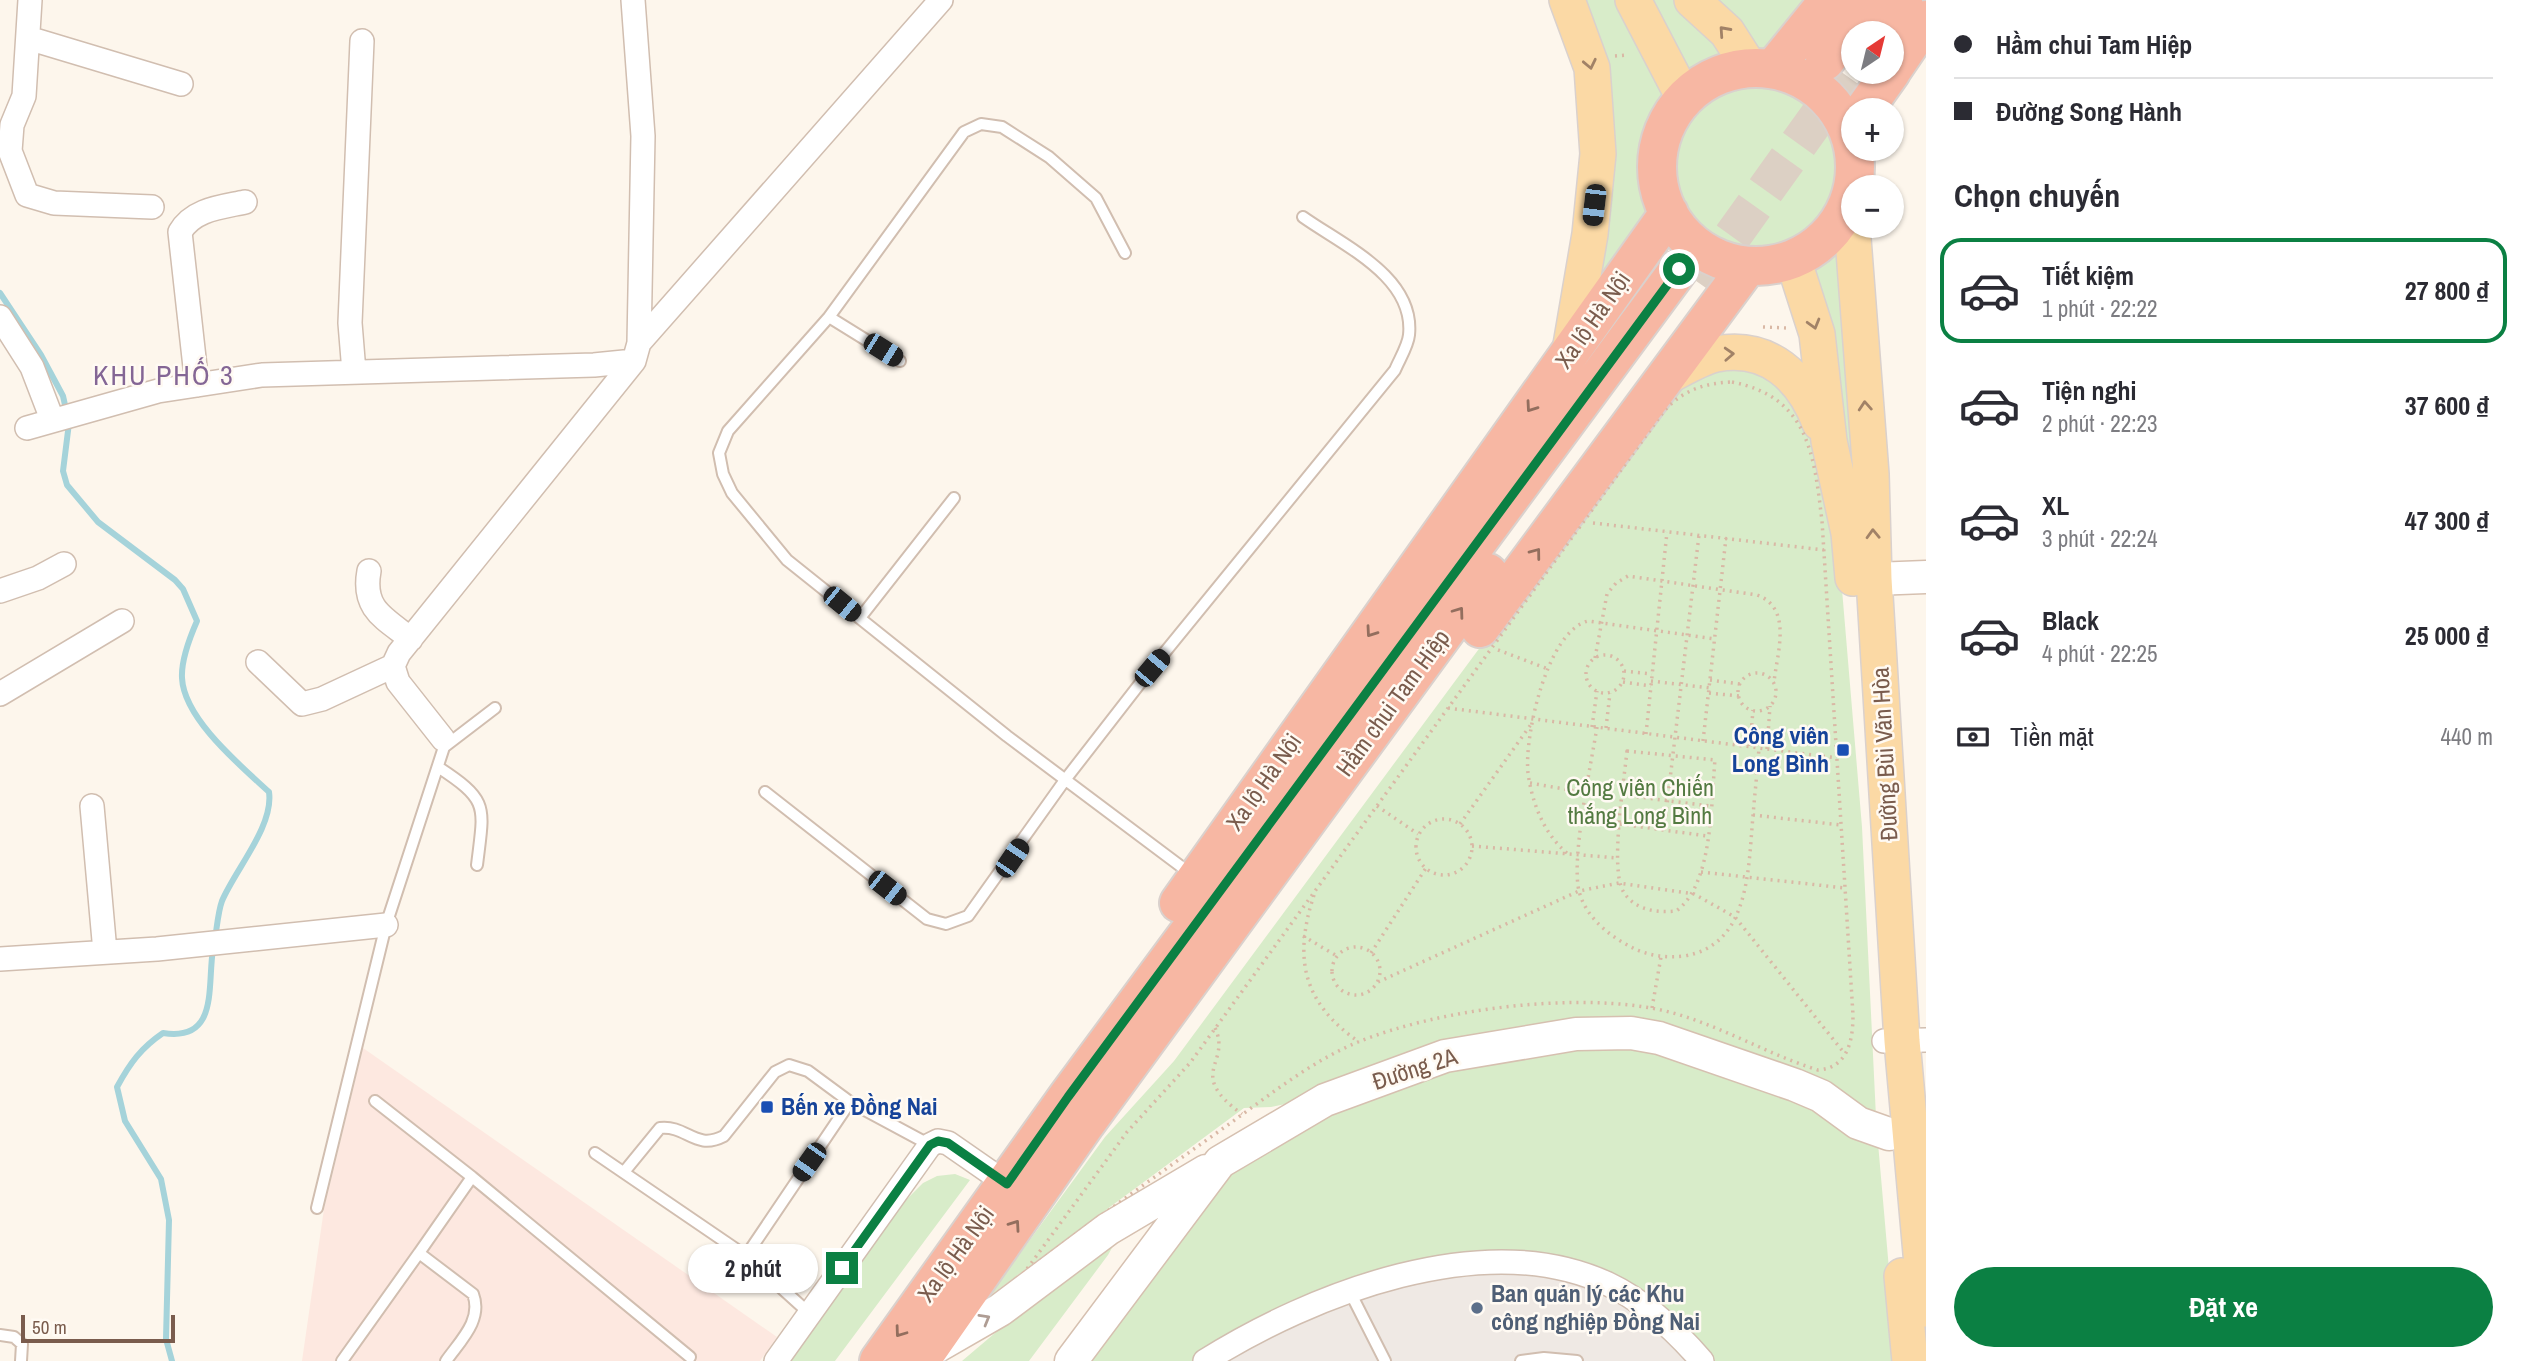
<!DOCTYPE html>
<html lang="vi">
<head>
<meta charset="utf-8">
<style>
  body { margin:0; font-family:"Archivo Narrow",sans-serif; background:#f2f2f3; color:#2b2b33; height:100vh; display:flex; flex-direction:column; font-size:26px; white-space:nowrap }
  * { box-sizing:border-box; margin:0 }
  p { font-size:23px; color:#7c7c81 }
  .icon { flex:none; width:38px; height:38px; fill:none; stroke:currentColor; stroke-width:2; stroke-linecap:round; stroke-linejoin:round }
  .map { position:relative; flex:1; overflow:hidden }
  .drawer { display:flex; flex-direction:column; background:#fff; width:595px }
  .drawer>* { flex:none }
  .top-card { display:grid; align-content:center; height:154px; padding:0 28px; background:#fff }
  .needle { width:46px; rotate:35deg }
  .buttons { position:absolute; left:1841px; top:21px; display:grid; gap:14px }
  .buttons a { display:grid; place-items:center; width:63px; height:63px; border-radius:50%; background:#fff; box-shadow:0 2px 5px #0004; font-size:35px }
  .scale { position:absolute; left:21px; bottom:18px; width:154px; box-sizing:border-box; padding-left:7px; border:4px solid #7a5c4d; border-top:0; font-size:19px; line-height:24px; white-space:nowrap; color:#7a5c4d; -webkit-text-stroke:5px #fffaf3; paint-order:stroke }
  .end { position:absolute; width:32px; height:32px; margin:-16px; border:9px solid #0b8043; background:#fff; box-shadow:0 0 0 4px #fff }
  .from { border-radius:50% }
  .bubble { position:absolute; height:49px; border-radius:24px; background:#fff; box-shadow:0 2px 5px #0004; font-size:23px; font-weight:700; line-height:49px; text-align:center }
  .car { position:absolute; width:21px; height:42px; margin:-21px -10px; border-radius:9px; box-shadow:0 0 5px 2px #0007; background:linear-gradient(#222 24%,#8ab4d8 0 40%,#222 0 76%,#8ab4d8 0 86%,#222 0) }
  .top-card b { display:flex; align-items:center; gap:24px; height:66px; font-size:26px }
  .top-card b+b { border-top:2px solid #e1e1e2 }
  .top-card i { width:18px; height:18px; background:#2b2b33 }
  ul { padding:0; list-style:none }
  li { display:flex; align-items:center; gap:21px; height:105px; margin:0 14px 10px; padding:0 14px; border:4px solid transparent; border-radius:21px }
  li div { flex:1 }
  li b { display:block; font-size:26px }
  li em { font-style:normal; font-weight:700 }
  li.on { border-color:#0b8043 }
  li>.icon { width:63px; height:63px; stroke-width:1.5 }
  h2 { padding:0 28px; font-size:32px; line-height:84px }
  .pay { display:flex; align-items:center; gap:18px; height:77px; padding:0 28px; font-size:26px }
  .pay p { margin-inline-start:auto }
  .button { display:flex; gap:14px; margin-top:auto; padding:14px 28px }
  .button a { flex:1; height:80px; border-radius:42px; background:#0b8043; color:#fff; font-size:28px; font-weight:700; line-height:80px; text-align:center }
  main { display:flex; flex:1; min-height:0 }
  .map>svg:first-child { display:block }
  .commercial { fill:#fde8e0 }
  .industrial { fill:#efe9e4 }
  .green { fill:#d8ecc9 }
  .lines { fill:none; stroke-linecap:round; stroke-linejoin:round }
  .stream { stroke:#a5d3da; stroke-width:6 }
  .highway-tunnel { stroke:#dcd0c4; stroke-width:38; stroke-dasharray:38 19; stroke-linecap:butt }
  .lane-casing { stroke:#d1beb0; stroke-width:14 }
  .street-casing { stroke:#d1beb0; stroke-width:26 }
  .secondary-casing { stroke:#d6c0b0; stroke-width:35 }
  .primary-casing { stroke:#dad1cd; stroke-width:38 }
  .highway-casing { stroke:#dad1cd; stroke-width:42 }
  .path { stroke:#d9b8a5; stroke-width:3.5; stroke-dasharray:2 5; stroke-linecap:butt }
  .lane { stroke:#fff; stroke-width:10 }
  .street { stroke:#fff; stroke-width:23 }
  .secondary { stroke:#fff; stroke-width:32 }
  .primary { stroke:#fbd9a5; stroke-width:35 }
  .highway { stroke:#f7b7a3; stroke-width:38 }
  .oneway { stroke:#a18267 }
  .oneway2 { stroke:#936e5e }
  .oneway3 { stroke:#af9d94 }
  .route { stroke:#0b8043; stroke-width:9 }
  .transit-dot { fill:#1a4fb4; stroke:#fffaf3; stroke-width:2.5 }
  .service-dot { fill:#5c6f8a; stroke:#fffaf3; stroke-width:2.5 }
  .labels { text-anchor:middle; stroke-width:5; stroke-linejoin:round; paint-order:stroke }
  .street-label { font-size:24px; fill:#7a5c4d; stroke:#fffaf3 }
  .transit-label { font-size:24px; font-weight:bold; fill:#164399; stroke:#fffaf3; text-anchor:end }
  .park-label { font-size:24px; fill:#537a41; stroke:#fffaf3 }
  .service-label { font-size:24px; font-weight:bold; fill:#4e5e75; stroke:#fffaf3; text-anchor:start }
  .quarter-label { font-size:28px; letter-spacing:2px; fill:#846695; stroke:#fffaf3 }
</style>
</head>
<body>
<main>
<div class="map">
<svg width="1926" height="1361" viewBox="0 0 1926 1361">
  <rect width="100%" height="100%" fill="#fdf6ec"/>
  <!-- commercial -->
  <path class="commercial" d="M 363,1048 L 777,1337 L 760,1361 L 302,1361 L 324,1209 Z"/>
  <!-- industrial -->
  <path class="industrial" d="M 1516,1271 L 1596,1285 L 1654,1320 L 1694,1361 L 1210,1361 L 1346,1296 L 1420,1277 Z"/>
  <!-- green -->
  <path class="green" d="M 1575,0 L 1618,0 L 1671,97 C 1644,137 1638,166 1656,211 L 1583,313 L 1595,251 Z
    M 1648,0 L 1677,0 L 1731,60 L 1709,66 L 1692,76 Z
    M 1712,0 L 1814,0 L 1782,42 L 1756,57 Z
    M1669 167a87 87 0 1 1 174 0a87 87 0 1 1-174 0Z
    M 1841,238 L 1863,559 L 1807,265 Z
    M 1741,360 L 1802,397 L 1837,530 L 1862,827 L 1876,1117 L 1662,1026 L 1271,1107 L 1244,1108 L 988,1297 L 1105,1137 L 1174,1061 L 1680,377 Z
    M 1579,1045 L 1630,1045 L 1792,1096 L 1878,1143 L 1897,1361 L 1707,1361 L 1598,1276 L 1420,1268 L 1195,1361 L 1084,1361 L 1229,1171 L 1332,1109 L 1447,1067 Z
    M 955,1174 L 970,1180 L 835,1361 L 786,1361 L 887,1219 L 923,1183 L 937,1176 Z
    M 1106,1239 L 1111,1240 L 1113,1246 L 1108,1255 L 1029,1361 L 962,1361 Z"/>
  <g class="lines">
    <!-- stream -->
    <path class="stream" d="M 0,293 L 41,355 L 63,396 L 69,423 L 63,471 L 67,485 L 98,522 L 175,580 L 183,589 L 197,621 C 190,637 181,660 182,678 C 184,719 241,766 269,792 C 274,826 235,870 222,901 C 218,912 217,927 215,939
      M 172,1361 L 166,1339 L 169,1220 L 161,1179 L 125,1121 L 117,1087 C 130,1063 141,1048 163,1033 C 219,1042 207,987 213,949"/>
    <!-- highway-tunnel -->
    <path class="highway-tunnel" d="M 1699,283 L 1847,76"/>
    <!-- lane casing -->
    <g class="lane-casing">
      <path id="lane" d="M 1125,253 L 1096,198 L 1049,157 L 1002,127 L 981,124 L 964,132 L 829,317 L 728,431 L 719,453 L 723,474 L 732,493 L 787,560 L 1007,736 L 1191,874
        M 829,317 L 900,361
        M 860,618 L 954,498
        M 444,747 L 495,708
        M 438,767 C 490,801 484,806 477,865
        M 765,792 L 927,919 L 946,924 L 968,916 L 1065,780 L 1152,668 L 1395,370 C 1399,360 1408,346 1409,335 C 1415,277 1344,246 1303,217
        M 375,1101 L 472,1177
        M 595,1153 L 746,1256
        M 624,1172 L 660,1128 C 687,1125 695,1151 724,1136 L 775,1072 L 789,1065 L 808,1071 L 850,1102
        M 317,1208 L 386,925 L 444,747 L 443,739
        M 1349,1290 L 1385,1361
        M 809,1313 L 746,1256 L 850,1102 L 930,1145
        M 0,1335 L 14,1337 L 22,1344 L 21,1361
        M 342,1361 L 419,1253
        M 446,1361 C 460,1341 483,1320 473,1294 L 419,1253 L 472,1177 L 690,1357
        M 1521,1361 L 1544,1358 L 1577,1361"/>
    </g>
    <!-- street casing -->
    <g class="street-casing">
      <path id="street" d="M 30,0 L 24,96 L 12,125 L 10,151 L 27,195 L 54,203 L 152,207
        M 633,0 L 643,136 L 639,343
        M 28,38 L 181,84
        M 0,317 L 32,367 L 52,419
        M 354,372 L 350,323 L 362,41
        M 197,385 L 180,232 C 193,209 222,207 245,202
        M 27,428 L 158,391 L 262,375 L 594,365 L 634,361
        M 369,571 C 362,609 384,618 411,639
        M 0,591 L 38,578 L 64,564
        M 258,662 L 302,704 L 322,699 L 393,666
        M 0,694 L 122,621
        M 443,739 L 398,682 L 393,666 L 399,653 L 634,361 L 639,343 L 941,0
        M 92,806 L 105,952
        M 0,959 L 157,949 L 386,925
        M 1884,1041 L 1926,1040
        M 776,1361 L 930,1145 L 938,1141 L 948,1143 L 1007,1184
        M 1205,1361 C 1312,1294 1484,1226 1608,1284 C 1644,1301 1676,1331 1702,1361"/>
    </g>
    <!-- secondary casing -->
    <g class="secondary-casing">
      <path id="secondary" d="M 1874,579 L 1926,577
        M 927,1352 L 1000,1310 L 1108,1229 L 1206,1171
        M 1071,1361 L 1220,1162 L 1325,1100 L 1445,1056 L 1576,1034 L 1631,1033 L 1659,1038 L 1795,1085 L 1821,1096 L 1858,1123 L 1889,1134"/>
    </g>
    <!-- primary casing -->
    <g class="primary-casing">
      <path id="primary" d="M 1567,0 L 1592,68 L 1598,154 L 1590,234 L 1570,351
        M 1633,0 L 1684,98
        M 1692,0 L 1727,32 L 1750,68
        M 1850,199 L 1871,474 L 1874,579 L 1902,1041 L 1926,1309
        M 1793,259 L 1817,334 L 1829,441 L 1849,533 L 1853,578
        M 1666,377 C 1682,369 1699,358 1716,354 C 1769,344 1803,378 1820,423
        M 1902,1276 L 1910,1361"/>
    </g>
    <!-- highway casing -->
    <g class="highway-casing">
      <path id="highway" d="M 1878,33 L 1903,0
        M 1825,61 L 1870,0
        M1657 167a99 99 0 1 1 198 0a99 99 0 1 1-198 0Z
        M 1773,69 L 1829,0
        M 1892,70 L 1926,20
        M 1864,110 L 1891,72
        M 1480,628 L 1747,267
        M 1179,903 L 1669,213
        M 879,1361 L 1068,1096 L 1679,269
        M 920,1361 L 1086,1123 L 1488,573"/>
    </g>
    <!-- path -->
    <path class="path" d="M 1615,56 L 1628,55
      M 1763,327 L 1787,328
      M 1732,382 C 1809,397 1814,455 1822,521 L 1853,1015 C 1853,1040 1848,1068 1818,1070 C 1760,1052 1706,1016 1645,1007 C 1561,994 1437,1010 1358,1042 C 1310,1062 1267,1097 1225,1127 C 1157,1175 1090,1223 1024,1273 L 1127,1132 L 1190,1063 L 1664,411 C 1683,390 1705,383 1732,382 Z
      M 1593,523 L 1824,550
      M 1498,650 L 1548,669
      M1586 674a19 19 0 1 1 38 0a19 19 0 1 1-38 0Z
      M 1595,658 L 1607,594 L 1616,583 L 1628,576 L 1757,595 C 1793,608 1777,653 1774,682
      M 1624,671 L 1652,674
      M1738 692a19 19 0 1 1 38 0a19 19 0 1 1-38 0Z
      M 1710,680 L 1740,684
      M 1651,681 L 1710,688
      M 1623,682 L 1651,686
      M 1709,693 L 1739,696
      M 1448,708 L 1837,758
      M 1592,727 L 1597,691
      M 1597,727 C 1591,765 1571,858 1579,891 C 1586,919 1612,938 1637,950 C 1652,956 1667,958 1684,956 C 1746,946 1748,878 1752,828 C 1754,801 1757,775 1759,748
      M 1606,728 L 1610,693
      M 1646,734 L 1667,532
      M 1703,741 L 1726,538
      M 1750,746 L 1753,710
      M 1767,749 L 1770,706
      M 1627,751 L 1715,760 C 1711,802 1713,885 1676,911 C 1656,913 1634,910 1623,891 C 1610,868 1624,781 1627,751 Z
      M 1530,783 L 1587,793
      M 1623,795 L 1710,806
      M 1377,806 L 1418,834
      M 1753,815 L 1841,825
      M1416 847a28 28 0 1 1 56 0a28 28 0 1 1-56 0Z
      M 1460,824 L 1532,723
      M 1620,824 L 1707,836
      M 1664,830 L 1699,535
      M 1472,846 L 1618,858
      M 1567,853 C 1544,834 1532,803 1528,773 C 1524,737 1547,631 1588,621 L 1715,639
      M 1701,872 L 1845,888
      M 1314,895 C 1293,959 1303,1003 1359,1042
      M 1303,936 L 1337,956
      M1332 971a24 24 0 1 1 48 0a24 24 0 1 1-48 0Z
      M 1371,953 L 1426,868
      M 1378,982 L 1579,891 L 1619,883 L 1694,894 L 1735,917 L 1845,1054
      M 1652,1008 L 1661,957
      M 1215,1028 C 1232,1064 1185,1073 1242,1114"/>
    <!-- lane -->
    <use href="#lane" class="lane"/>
    <!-- street -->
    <use href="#street" class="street"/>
    <!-- secondary -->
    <use href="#secondary" class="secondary"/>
    <!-- primary -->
    <use href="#primary" class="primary"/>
    <!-- highway -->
    <use href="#highway" class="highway"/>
  </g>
  <!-- one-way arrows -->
  <defs><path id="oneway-chevron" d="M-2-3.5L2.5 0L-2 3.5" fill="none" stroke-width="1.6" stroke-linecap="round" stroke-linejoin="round" transform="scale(1.75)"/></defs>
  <g class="oneway">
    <use href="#oneway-chevron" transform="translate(1724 31) rotate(-132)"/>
    <use href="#oneway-chevron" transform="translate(1590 64) rotate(78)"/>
    <use href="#oneway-chevron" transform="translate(1814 324) rotate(74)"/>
    <use href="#oneway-chevron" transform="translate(1729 354) rotate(-3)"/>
    <use href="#oneway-chevron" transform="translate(1865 406) rotate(-94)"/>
    <use href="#oneway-chevron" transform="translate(1873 534) rotate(-92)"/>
  </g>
  <g class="oneway2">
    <use href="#oneway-chevron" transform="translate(1531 407) rotate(125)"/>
    <use href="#oneway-chevron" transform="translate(1536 553) rotate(-53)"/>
    <use href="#oneway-chevron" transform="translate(1459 612) rotate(-54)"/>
    <use href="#oneway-chevron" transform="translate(1371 632) rotate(125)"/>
    <use href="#oneway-chevron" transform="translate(1015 1225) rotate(-55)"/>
    <use href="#oneway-chevron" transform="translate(900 1332) rotate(126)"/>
  </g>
  <use class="oneway3" href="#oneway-chevron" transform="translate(985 1319) rotate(-30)"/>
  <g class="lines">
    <!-- route -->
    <path class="route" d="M 842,1268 L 930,1145 L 938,1141 L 948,1143 L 1007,1184 L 1068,1097 L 1679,269"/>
  </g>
  <!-- markers -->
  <g class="transit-dot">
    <rect x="1836" y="743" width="14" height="14" rx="3.5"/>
    <rect x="760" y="1100" width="14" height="14" rx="3.5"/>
  </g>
  <circle class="service-dot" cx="1477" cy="1308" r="7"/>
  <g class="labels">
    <!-- street labels -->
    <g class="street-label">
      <text transform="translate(1593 320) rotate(-55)" y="8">Xa lộ Hà Nội</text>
      <text transform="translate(1393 703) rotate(-54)" y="8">Hầm chui Tam Hiệp</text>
      <text transform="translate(1885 754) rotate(-93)" y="8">Đường Bùi Văn Hòa</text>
      <text transform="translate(1264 782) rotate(-55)" y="8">Xa lộ Hà Nội</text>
      <text transform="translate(1415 1069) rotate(-18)" y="8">Đường 2A</text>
      <text transform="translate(956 1254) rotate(-54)" y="8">Xa lộ Hà Nội</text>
    </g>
    <!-- transit labels -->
    <g class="transit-label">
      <text x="1829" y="744">Công viên<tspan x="1829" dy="28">Long Bình</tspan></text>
      <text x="781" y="1115" text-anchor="start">Bến xe Đồng Nai</text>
    </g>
    <!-- park labels -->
    <g class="park-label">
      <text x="1640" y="796">Công viên Chiến<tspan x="1640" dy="28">thắng Long Bình</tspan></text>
    </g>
    <!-- service labels -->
    <g class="service-label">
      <text x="1491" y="1302">Ban quản lý các Khu<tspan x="1491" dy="28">công nghiệp Đồng Nai</tspan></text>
    </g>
    <!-- quarter labels -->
    <g class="quarter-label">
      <text x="164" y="385">KHU PHỐ 3</text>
    </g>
  </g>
</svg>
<div class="buttons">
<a><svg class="needle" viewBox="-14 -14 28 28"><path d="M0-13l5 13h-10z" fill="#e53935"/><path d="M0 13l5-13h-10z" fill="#7c7c81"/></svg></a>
<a>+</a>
<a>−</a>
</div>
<div class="scale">50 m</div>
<i class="end from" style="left:1679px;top:269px"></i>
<i class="end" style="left:842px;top:1268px"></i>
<div class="bubble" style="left:688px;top:1244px;width:130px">2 phút</div>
<i class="car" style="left:1594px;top:205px;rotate:187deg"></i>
<i class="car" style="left:883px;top:350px;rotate:122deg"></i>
<i class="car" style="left:842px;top:604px;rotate:129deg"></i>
<i class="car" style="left:1152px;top:668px;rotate:40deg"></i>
<i class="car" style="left:1012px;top:858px;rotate:34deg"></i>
<i class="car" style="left:887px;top:888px;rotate:128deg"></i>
<i class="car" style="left:809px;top:1162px;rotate:215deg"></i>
</div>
<section class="drawer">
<div class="top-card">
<b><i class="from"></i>Hầm chui Tam Hiệp</b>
<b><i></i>Đường Song Hành</b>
</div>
<h2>Chọn chuyến</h2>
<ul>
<li class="on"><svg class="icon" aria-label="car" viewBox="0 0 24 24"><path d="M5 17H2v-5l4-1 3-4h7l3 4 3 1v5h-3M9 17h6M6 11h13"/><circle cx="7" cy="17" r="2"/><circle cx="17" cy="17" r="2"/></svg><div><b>Tiết kiệm</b><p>1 phút · 22:22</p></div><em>27 800 ₫</em></li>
<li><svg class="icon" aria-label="car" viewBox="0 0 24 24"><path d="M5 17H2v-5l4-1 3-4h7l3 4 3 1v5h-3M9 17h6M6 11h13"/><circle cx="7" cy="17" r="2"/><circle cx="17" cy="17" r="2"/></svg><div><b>Tiện nghi</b><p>2 phút · 22:23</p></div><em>37 600 ₫</em></li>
<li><svg class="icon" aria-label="car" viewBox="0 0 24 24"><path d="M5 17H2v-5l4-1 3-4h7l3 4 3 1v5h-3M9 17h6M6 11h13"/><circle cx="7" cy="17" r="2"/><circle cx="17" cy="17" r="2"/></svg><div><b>XL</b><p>3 phút · 22:24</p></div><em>47 300 ₫</em></li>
<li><svg class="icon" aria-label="car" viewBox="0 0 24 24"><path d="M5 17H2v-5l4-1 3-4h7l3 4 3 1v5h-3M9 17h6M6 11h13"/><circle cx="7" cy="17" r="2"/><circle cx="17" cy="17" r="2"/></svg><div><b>Black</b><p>4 phút · 22:25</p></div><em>25 000 ₫</em></li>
</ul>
<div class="pay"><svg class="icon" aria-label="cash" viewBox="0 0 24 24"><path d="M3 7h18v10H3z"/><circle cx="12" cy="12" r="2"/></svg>Tiền mặt<p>440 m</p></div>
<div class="button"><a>Đặt xe</a></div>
</section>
</main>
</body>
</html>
